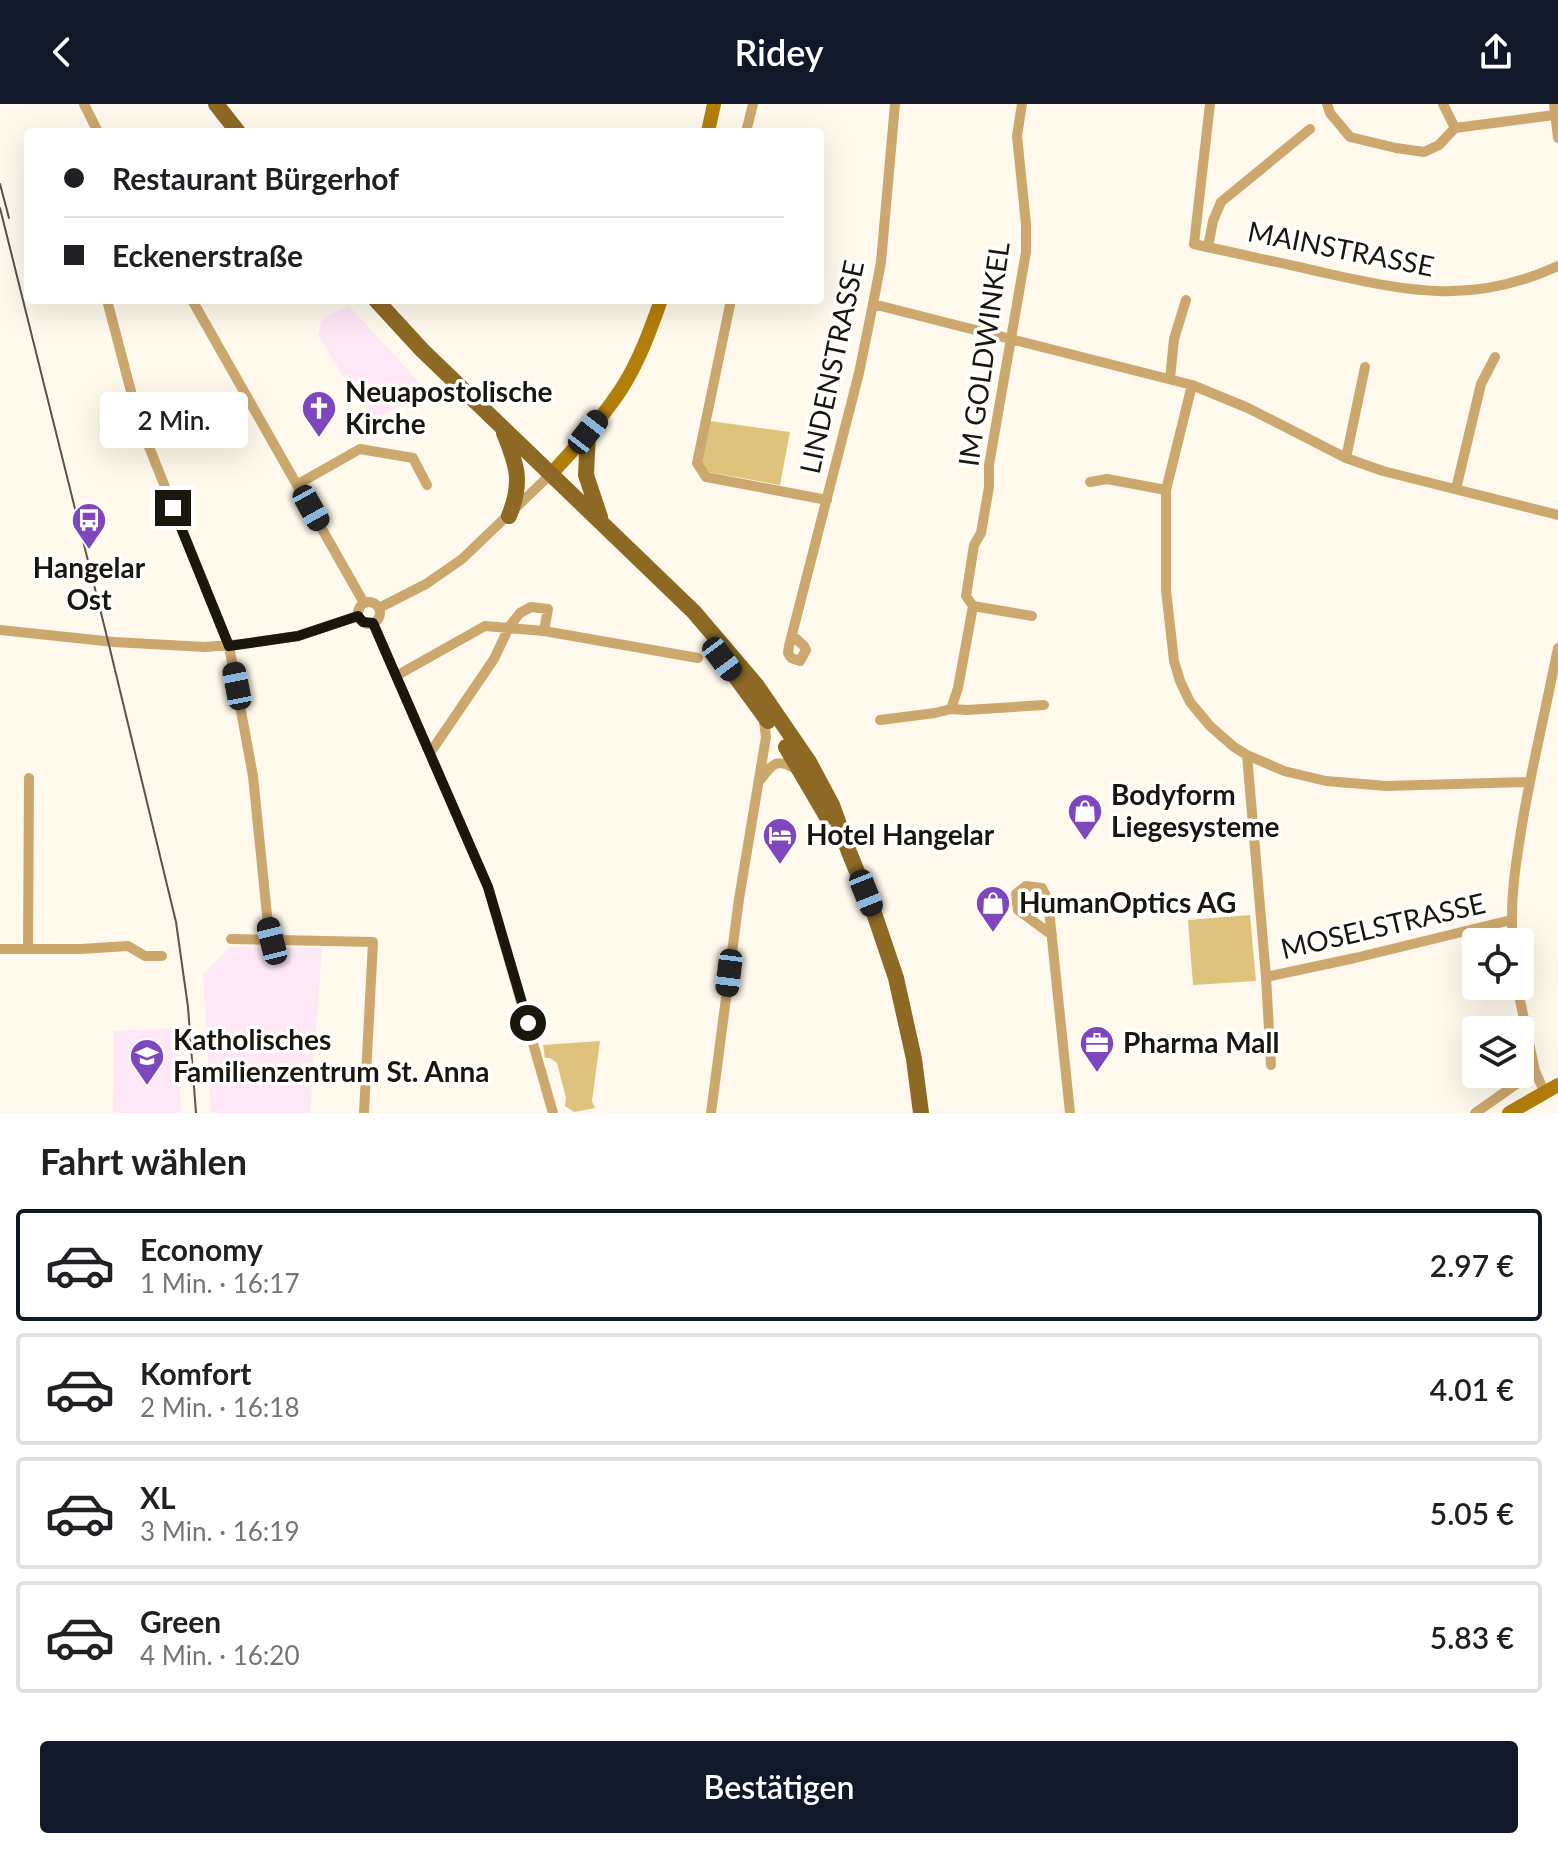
<!DOCTYPE html>
<html lang="de">
<head>
<meta charset="utf-8">
<style>
  body { margin:0; font-family:Lato,sans-serif; background:#f2f2f2; color:#202124; height:100vh; display:flex; flex-direction:column; font-size:30px; white-space:nowrap }
  * { box-sizing:border-box; margin:0 }
  p { font-size:26px; color:#757577 }
  .icon { flex:none; width:44px; height:44px; fill:none; stroke:currentColor; stroke-width:2; stroke-linecap:round; stroke-linejoin:round }
  .map { position:relative; height:1009px; overflow:hidden }
  .details { display:flex; flex-direction:column; background:#fff; flex:1 }
  .details>* { flex:none }
  .hud { position:absolute; left:24px; top:24px; width:800px; height:176px; border-radius:8px; box-shadow:0 8px 32px #0002; display:grid; align-content:center; height:176px; padding:0 40px; background:#fff }
  .buttons { position:absolute; left:1462px; top:824px; display:grid; gap:16px }
  .buttons a { display:grid; place-items:center; width:72px; height:72px; border-radius:8px; background:#fff; box-shadow:0 8px 32px #0002; font-size:40px }
  .end { position:absolute; width:36px; height:36px; margin:-18px; border:10px solid #1a170f; background:#fff; box-shadow:0 0 0 4px #fff }
  .from { border-radius:50% }
  .bubble { position:absolute; height:56px; border-radius:8px; background:#fff; box-shadow:0 8px 32px #0002; font-size:26px; font-weight:600; line-height:56px; text-align:center }
  .car { position:absolute; width:24px; height:48px; margin:-24px -12px; border-radius:10px; box-shadow:0 0 6px 2px #0007; background:linear-gradient(#222 24%,#8ab4d8 0 40%,#222 0 76%,#8ab4d8 0 86%,#222 0) }
  .hud b { display:flex; align-items:center; gap:28px; height:76px; font-size:30px }
  .hud b+b { border-top:2px solid #e0e0e0 }
  .hud i { width:20px; height:20px; background:#202124 }
  ul { padding:0; list-style:none }
  li { display:flex; align-items:center; gap:24px; height:112px; margin:0 16px 12px; padding:0 24px; border:4px solid #e0e0e0; border-radius:8px }
  li div { flex:1 }
  li b { display:block; font-size:30px }
  li em { font-style:normal; font-weight:600 }
  li.on { border-color:#111827 }
  li>.icon { width:72px; height:72px; stroke-width:1.5 }
  h2 { padding:0 40px; font-size:36px; line-height:96px }
  .cta { display:flex; gap:16px; margin-top:auto; padding:16px 40px }
  .cta a { flex:1; height:92px; border-radius:8px; background:#111827; color:#fff; font-size:32px; font-weight:600; line-height:92px; text-align:center }
  header { display:flex; justify-content:space-between; align-items:center; height:104px; padding:0 40px; background:#111827; color:#fff; font-size:36px; font-weight:600 }
  .map>svg:first-child { display:block }
  .education { fill:#fee8f6 }
  .green { fill:#dfc37d }
  .lines { fill:none; stroke-linecap:round; stroke-linejoin:round }
  .street { stroke:#cca86f; stroke-width:10 }
  .secondary { stroke:#b37f0b; stroke-width:14 }
  .primary { stroke:#8e6924; stroke-width:16 }
  .tram { stroke:#59554c; stroke-width:2 }
  .route { stroke:#1a170f; stroke-width:10 }
  .labels { text-anchor:middle; stroke-width:7; stroke-linejoin:round; paint-order:stroke }
  .street-label { font-size:28px; fill:#1a170f; stroke:#fff }
  .poi-label { font-size:28px; font-weight:bold; fill:#1a170f; stroke:#fff; text-anchor:start }
</style>
</head>
<body>
<header><svg class="icon" aria-label="back" viewBox="0 0 24 24"><path d="M15 5l-7 7 7 7"/></svg>Ridey<svg class="icon" aria-label="share" viewBox="0 0 24 24"><path d="M12 15V3M7 8l5-5 5 5M5 13v7h14v-7"/></svg></header>
<div class="map">
<svg width="1558" height="1009" viewBox="0 0 1558 1009">
  <rect width="100%" height="100%" fill="#fef9ec"/>
  <!-- education -->
  <path class="education" d="M 349,202 L 426,286 L 374,316 L 348,270 L 343,272 L 318,231 L 323,213 Z
    M 230,843 L 322,844 L 310,1009 L 211,1009 L 203,870 Z
    M 177,924 L 181,1009 L 113,1009 L 114,927 Z"/>
  <!-- green -->
  <path class="green" d="M 710,317 L 790,328 L 780,381 L 708,368 L 701,357 Z
    M 1250,811 L 1256,877 L 1193,881 L 1188,816 Z
    M 600,937 L 592,997 L 595,1004 L 574,1008 L 565,1002 L 566,994 L 557,959 L 550,954 L 545,954 L 543,941 Z"/>
  <g class="lines">
    <!-- street -->
    <path class="street" d="M 84,0 L 98,28
      M 1022,0 L 1017,32 L 1026,120 L 1026,148 L 989,361 L 989,383 L 981,429 L 974,441 L 966,492 L 973,502 L 958,584 L 951,605 L 967,606 L 1044,601
      M 1210,0 L 1194,140 C 1238,150 1282,159 1325,169 C 1412,188 1473,201 1558,162
      M 1327,0 L 1330,9 L 1350,33 L 1396,44 L 1424,48 L 1439,41 L 1455,24 L 1554,11
      M 1443,0 L 1455,24
      M 1554,0 L 1558,34
      M 746,28 L 753,0
      M 1208,143 L 1213,117 L 1221,98 L 1310,25
      M 107,196 L 139,318 L 229,542 L 253,672 L 268,821 L 272,837
      M 192,196 L 364,499
      M 731,196 L 697,359 L 706,373 L 827,396
      M 873,200 L 1192,281 L 1248,304 L 1346,354 L 1383,367 L 1558,411
      M 1170,275 L 1174,235 L 1186,196
      M 1192,281 L 1166,386 L 1166,486 L 1174,557 L 1180,577 L 1190,598 L 1210,622 L 1234,643 L 1247,651 L 1284,667 L 1326,677 L 1386,682 L 1530,678
      M 1346,354 L 1365,263
      M 1090,378 L 1107,375 L 1166,386
      M 298,380 L 360,345 L 413,354 L 427,381
      M 1456,385 L 1481,280 L 1495,253
      M358 509a11 11 0 1 1 22 0a11 11 0 1 1-22 0Z
      M 973,502 L 1032,512
      M 379,504 L 426,480 L 462,455 L 551,370
      M 373,519 L 488,783 L 553,1009
      M 0,526 L 114,538 L 205,543 L 242,540 L 298,532 L 358,512
      M 793,532 L 804,542 L 806,546 L 800,557 L 791,554 L 788,549 L 789,542 L 859,269 L 873,200 L 881,158 L 895,0
      M 396,572 L 485,522 L 544,527 L 698,554
      M 880,616 L 935,609 L 951,605
      M 430,649 L 494,555 L 509,523 L 520,509 L 531,503 L 548,505 L 544,527
      M 1247,651 L 1266,873 L 1271,961
      M 761,675 C 773,659 777,654 796,665
      M 1052,831 L 1018,806 L 1016,790 L 1026,782 L 1042,784 L 1048,796 L 1070,1009
      M 231,835 L 373,838 L 364,1009
      M 1513,838 C 1509,794 1517,752 1524,709 C 1534,654 1547,599 1558,544
      M 0,845 L 81,845 L 128,842 L 145,852 L 162,852
      M 28,845 L 29,674
      M 1266,873 L 1355,854 L 1511,816
      M 1517,882 L 1535,967 L 1544,987
      M 711,1009 L 739,795 L 766,633 L 763,611
      M 1475,1009 L 1535,967"/>
    <!-- secondary -->
    <path class="secondary" d="M 708,28 L 714,0
      M 551,370 C 575,344 600,317 620,287 C 638,260 650,227 661,196
      M 1509,1009 L 1558,981"/>
    <!-- primary -->
    <path class="primary" d="M 216,0 L 238,28
      M 376,196 L 422,246 L 694,508 L 757,582 L 809,658 L 832,701 L 849,748 L 874,809 L 896,874 L 914,955 L 921,1009
      M 588,328 L 586,371 L 600,413
      M 504,329 C 517,361 523,378 509,412
      M 718,549 L 768,617
      M 786,643 L 827,713"/>
    <!-- tram -->
    <path class="tram" d="M 0,80 L 9,114
      M 0,104 L 108,537 L 176,818 L 188,903 L 196,1009"/>
  </g>
  <g class="lines">
    <!-- route -->
    <path class="route" d="M 173,404 L 229,542 L 298,532 L 358,512 L 363,518 L 373,519 L 488,783 L 528,919"/>
  </g>
  <!-- icons -->
  <defs>
    <g id="church-pin" transform="scale(1.8)"><path d="M0 17L-7.5 6A9.5 9.5 0 1 1 7.5 6Z" fill="#7f47bd" stroke="#fff"/><path d="M-1.2-6h2.4v3.5h3.3v2.4h-3.3V6h-2.4V-.1h-3.3v-2.4h3.3Z" fill="#fff"/></g>
    <g id="bus-pin" transform="scale(1.8)"><path d="M0 17L-7.5 6A9.5 9.5 0 1 1 7.5 6Z" fill="#7f47bd" stroke="#fff"/><path d="M-5-6H5V4H4V6H2V4H-2V6H-4V4H-5ZM-3.5-4V0h7V-4ZM-3.5 1.2v1.5H-2V1.2ZM2 1.2v1.5H3.5V1.2Z" fill="#fff"/></g>
    <g id="shop-pin" transform="scale(1.8)"><path d="M0 17L-7.5 6A9.5 9.5 0 1 1 7.5 6Z" fill="#7f47bd" stroke="#fff"/><path d="M-5-2.5h2.3a2.7 3.5 0 0 1 5.4 0H5L5.5 6h-11ZM-1.5-2.5h3a1.5 2.3 0 0 0-3 0Z" fill="#fff"/></g>
    <g id="hotel-pin" transform="scale(1.8)"><path d="M0 17L-7.5 6A9.5 9.5 0 1 1 7.5 6Z" fill="#7f47bd" stroke="#fff"/><path d="M-6-4.5h1.5V1H6V5H4.5V3h-9V5H-6ZM-4 0a1.8 1.8 0 1 1 3.6 0ZM.5 0V-2.5h3Q6-2.5 6 0Z" fill="#fff"/></g>
    <g id="office-pin" transform="scale(1.8)"><path d="M0 17L-7.5 6A9.5 9.5 0 1 1 7.5 6Z" fill="#7f47bd" stroke="#fff"/><path d="M-6-3h4V-5.5h4V-3h4V5H-6ZM-1-4.5V-3h2v-1.5ZM-6 0V1H6V0Z" fill="#fff"/></g>
    <g id="school-pin" transform="scale(1.8)"><path d="M0 17L-7.5 6A9.5 9.5 0 1 1 7.5 6Z" fill="#7f47bd" stroke="#fff"/><path d="M0-5L7-2L0 1L-7-2ZM-4 1L0 2.5L4 1V4Q0 6-4 4Z" fill="#fff"/></g>
  </defs>
  <g fill-rule="evenodd">
    <use href="#church-pin" x="319" y="304"/>
    <use href="#bus-pin" x="89" y="416"/>
    <use href="#shop-pin" x="1085" y="707"/>
    <use href="#hotel-pin" x="780" y="731"/>
    <use href="#shop-pin" x="993" y="799"/>
    <use href="#office-pin" x="1097" y="939"/>
    <use href="#school-pin" x="147" y="952"/>
  </g>
  <g class="labels">
    <!-- street labels -->
    <g class="street-label">
      <text transform="translate(1341 145) rotate(11)" y="10">MAINSTRASSE</text>
      <text transform="translate(984 250) rotate(-82)" y="10">IM GOLDWINKEL</text>
      <text transform="translate(832 263) rotate(-78)" y="10">LINDENSTRASSE</text>
      <text transform="translate(1383 822) rotate(-13)" y="10">MOSELSTRASSE</text>
    </g>
    <!-- poi labels -->
    <g class="poi-label">
      <text x="345" y="298">Neuapostolische<tspan x="345" dy="32">Kirche</tspan></text>
      <text x="89" y="474" text-anchor="middle">Hangelar<tspan x="89" dy="32">Ost</tspan></text>
      <text x="1111" y="701">Bodyform<tspan x="1111" dy="32">Liegesysteme</tspan></text>
      <text x="806" y="741">Hotel Hangelar</text>
      <text x="1019" y="809">HumanOptics AG</text>
      <text x="173" y="946">Katholisches<tspan x="173" dy="32">Familienzentrum St. Anna</tspan></text>
      <text x="1123" y="949">Pharma Mall</text>
    </g>
  </g>
</svg>
<div class="buttons">
<a><svg class="icon" aria-label="locate" viewBox="0 0 24 24"><circle cx="12" cy="12" r="6"/><path d="M12 2v4M12 18v4M2 12h4M18 12h4"/></svg></a>
<a><svg class="icon" aria-label="layers" viewBox="0 0 24 24"><path d="M12 4l9 5-9 5-9-5zM3 14l9 5 9-5"/></svg></a>
</div>
<i class="end from" style="left:528px;top:919px"></i>
<i class="end" style="left:173px;top:404px"></i>
<div class="bubble" style="left:100px;top:288px;width:148px">2 Min.</div>
<i class="car" style="left:588px;top:328px;rotate:38deg"></i>
<i class="car" style="left:311px;top:404px;rotate:151deg"></i>
<i class="car" style="left:722px;top:555px;rotate:143deg"></i>
<i class="car" style="left:237px;top:582px;rotate:349deg"></i>
<i class="car" style="left:866px;top:789px;rotate:158deg"></i>
<i class="car" style="left:272px;top:837px;rotate:346deg"></i>
<i class="car" style="left:729px;top:869px;rotate:187deg"></i>
<div class="hud">
<b><i class="from"></i>Restaurant Bürgerhof</b>
<b><i></i>Eckenerstraße</b>
</div>
</div>
<section class="details">
<h2>Fahrt wählen</h2>
<ul>
<li class="on"><svg class="icon" aria-label="car" viewBox="0 0 24 24"><path d="M5 17H2v-5l4-1 3-4h7l3 4 3 1v5h-3M9 17h6M6 11h13"/><circle cx="7" cy="17" r="2"/><circle cx="17" cy="17" r="2"/></svg><div><b>Economy</b><p>1 Min. · 16:17</p></div><em>2.97 €</em></li>
<li><svg class="icon" aria-label="car" viewBox="0 0 24 24"><path d="M5 17H2v-5l4-1 3-4h7l3 4 3 1v5h-3M9 17h6M6 11h13"/><circle cx="7" cy="17" r="2"/><circle cx="17" cy="17" r="2"/></svg><div><b>Komfort</b><p>2 Min. · 16:18</p></div><em>4.01 €</em></li>
<li><svg class="icon" aria-label="car" viewBox="0 0 24 24"><path d="M5 17H2v-5l4-1 3-4h7l3 4 3 1v5h-3M9 17h6M6 11h13"/><circle cx="7" cy="17" r="2"/><circle cx="17" cy="17" r="2"/></svg><div><b>XL</b><p>3 Min. · 16:19</p></div><em>5.05 €</em></li>
<li><svg class="icon" aria-label="car" viewBox="0 0 24 24"><path d="M5 17H2v-5l4-1 3-4h7l3 4 3 1v5h-3M9 17h6M6 11h13"/><circle cx="7" cy="17" r="2"/><circle cx="17" cy="17" r="2"/></svg><div><b>Green</b><p>4 Min. · 16:20</p></div><em>5.83 €</em></li>
</ul>
<div class="cta"><a>Bestätigen</a></div>
</section>
</body>
</html>
